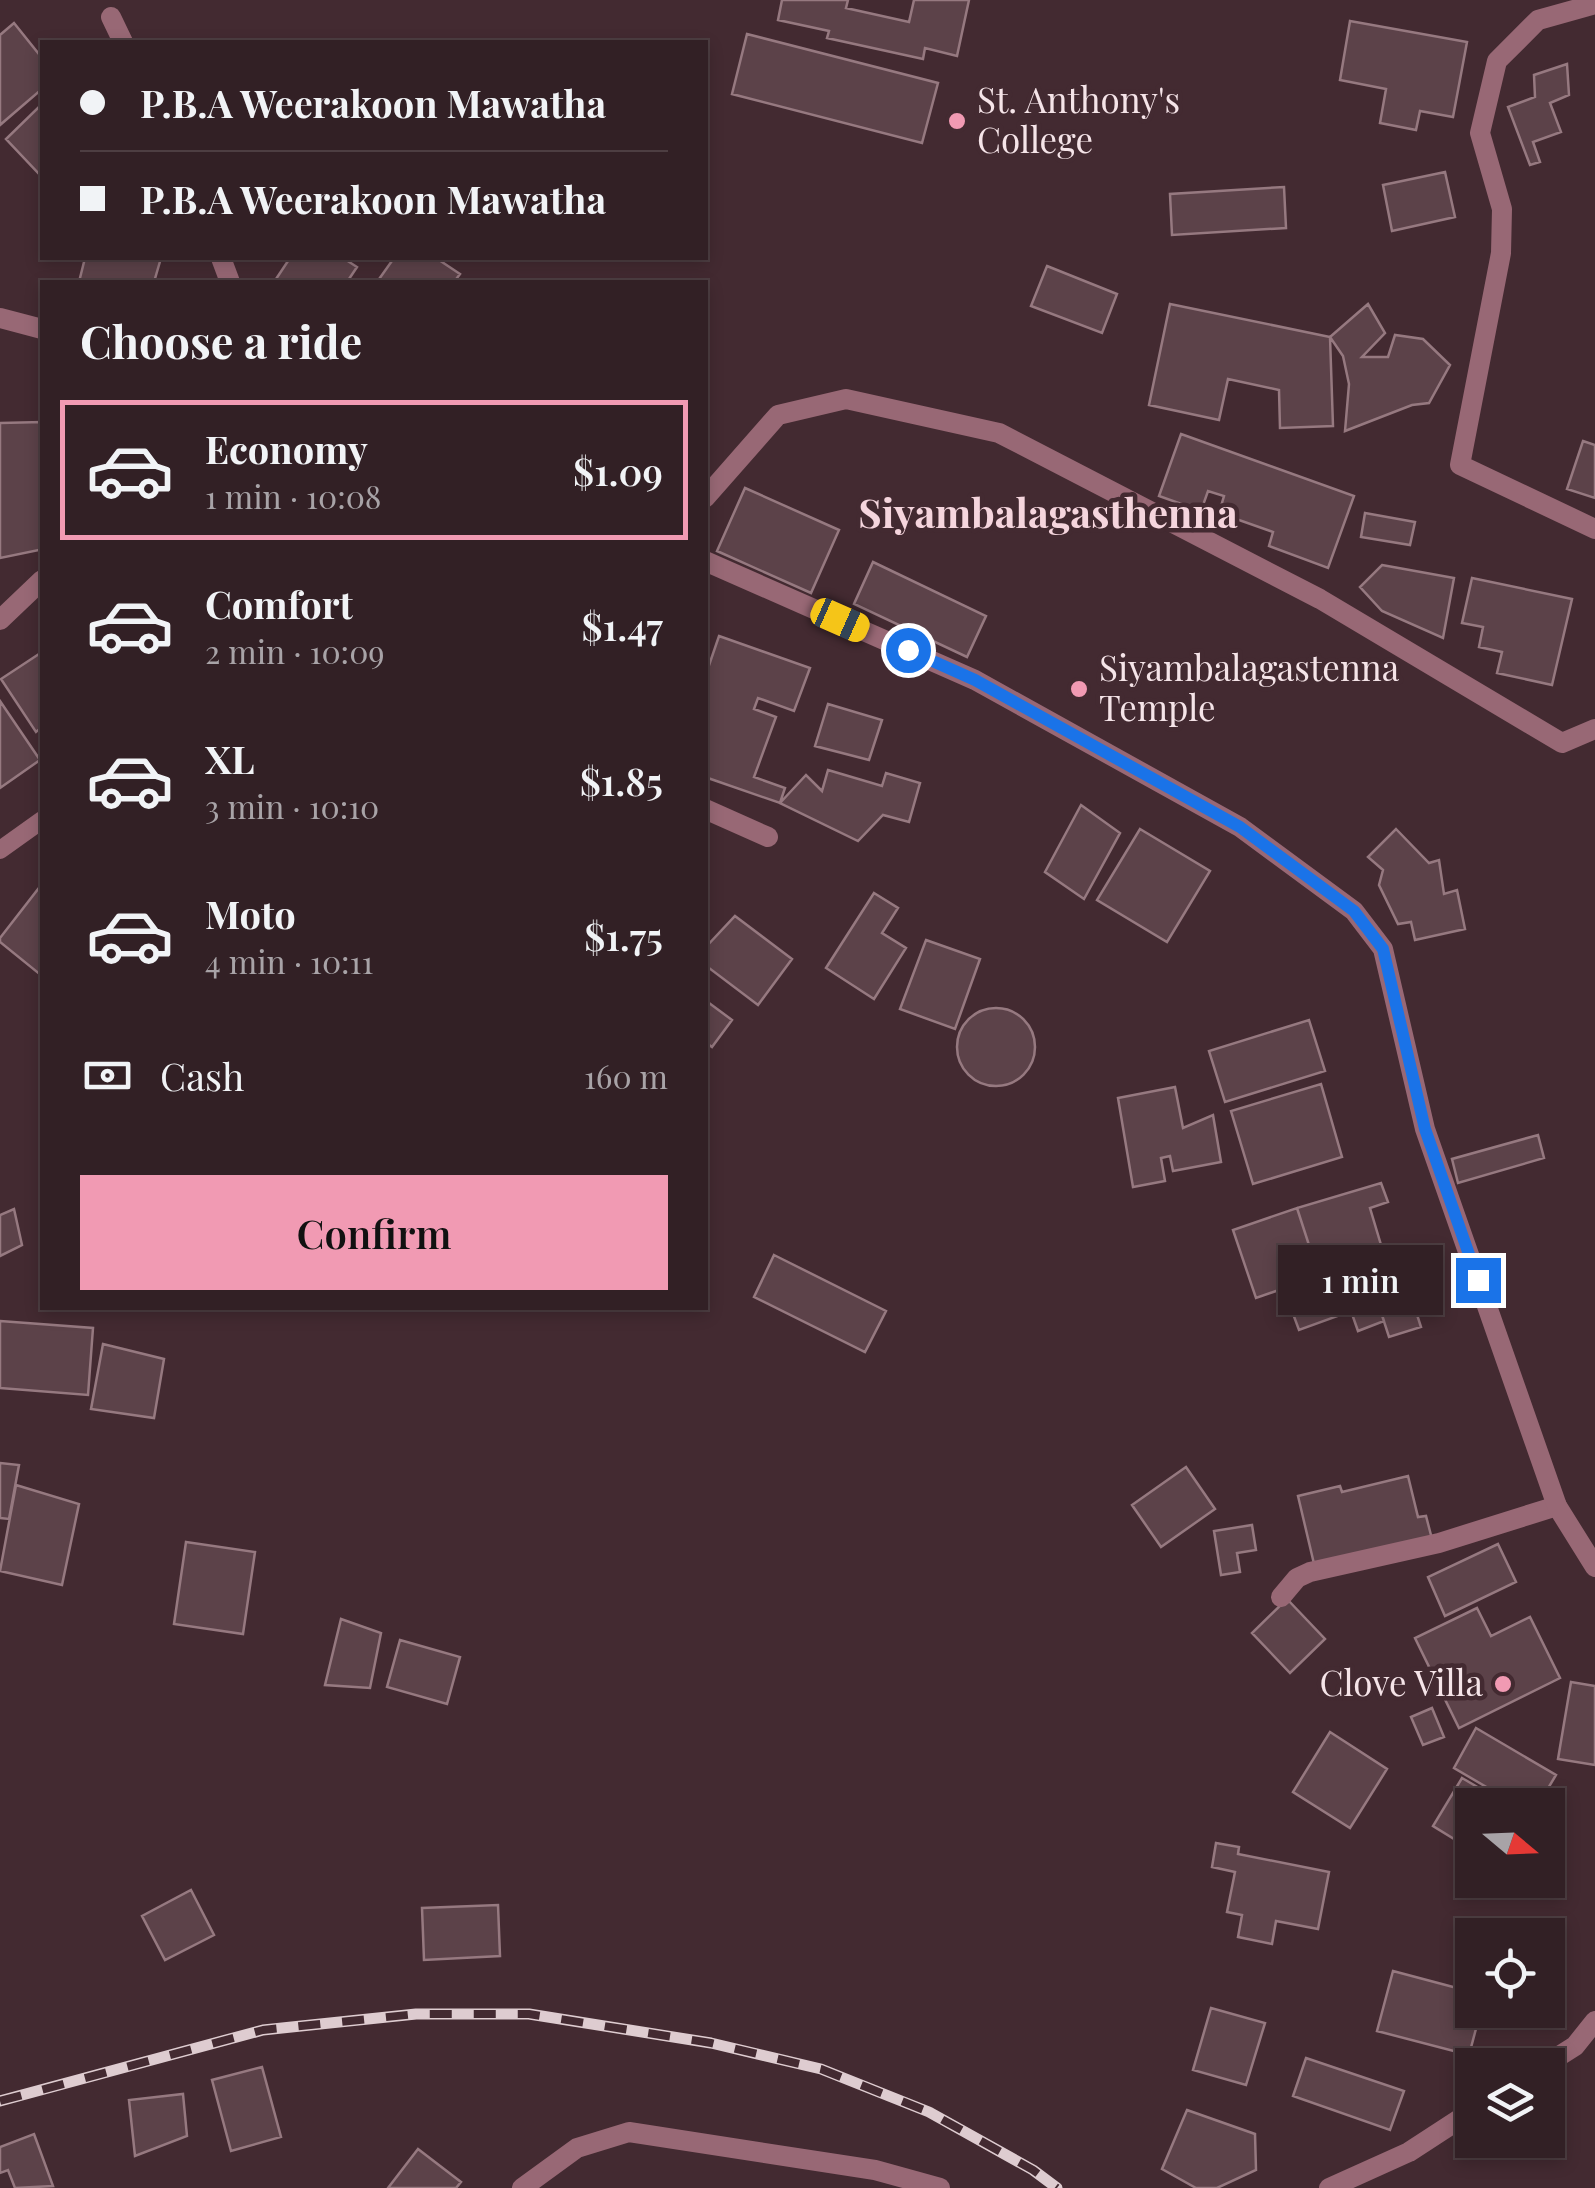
<!DOCTYPE html>
<html lang="en">
<head>
<meta charset="utf-8">
<style>
  body { margin:0; font-family:"Playfair Display",serif; background:#3d2d32; color:#f1f3f6; height:100vh; display:flex; flex-direction:column; font-size:38px; white-space:nowrap }
  * { box-sizing:border-box; margin:0 }
  p { font-size:32px; color:#a8a3a7 }
  .icon { flex:none; width:55px; height:55px; fill:none; stroke:currentColor; stroke-width:2; stroke-linecap:round; stroke-linejoin:round }
  .map { position:relative; flex:1; overflow:hidden }
  .sheet { position:absolute; left:40px; top:280px; width:668px; height:1030px; display:flex; flex-direction:column; background:#322025; border-radius:0px; box-shadow:0 5px 15px #0003,0 0 0 2px #4d3e42 }
  .sheet>* { flex:none }
  .guide { position:absolute; left:40px; top:40px; width:668px; height:220px; border-radius:0px; box-shadow:0 5px 15px #0003,0 0 0 2px #4d3e42; display:grid; align-content:center; height:220px; padding:0 40px; background:#322025 }
  .needle { width:65px; rotate:109deg }
  .tools { position:absolute; left:1455px; top:1788px; display:grid; gap:20px }
  .tools a { display:grid; place-items:center; width:110px; height:110px; border-radius:0px; background:#322025; box-shadow:0 5px 15px #0003,0 0 0 2px #4d3e42; font-size:50px }
  .end { position:absolute; width:45px; height:45px; margin:-22px; border:12px solid #1a73e8; background:#fff; box-shadow:0 0 0 5px #fff }
  .from { border-radius:50% }
  .bubble { position:absolute; height:70px; border-radius:0px; background:#322025; box-shadow:0 5px 15px #0003,0 0 0 2px #4d3e42; font-size:32px; font-weight:600; line-height:70px; text-align:center }
  .car { position:absolute; width:30px; height:60px; margin:-30px -15px; border-radius:12px; box-shadow:0 0 8px 2px #0007; background:linear-gradient(#f5c518 24%,#345 0 40%,#f5c518 0 76%,#345 0 86%,#f5c518 0) }
  .guide b { display:flex; align-items:center; gap:35px; height:95px; font-size:38px }
  .guide b+b { border-top:2px solid #4d3e42 }
  .guide i { width:25px; height:25px; background:#f1f3f6 }
  ul { padding:0; list-style:none }
  li { display:flex; align-items:center; gap:30px; height:140px; margin:0 20px 15px; padding:0 20px; border:5px solid transparent; border-radius:0px }
  li div { flex:1 }
  li b { display:block; font-size:38px }
  li em { font-style:normal; font-weight:600 }
  li.selected { border-color:#f19ab3 }
  li>.icon { width:90px; height:90px; stroke-width:1.5 }
  h2 { padding:0 40px; font-size:45px; line-height:120px }
  .pay { display:flex; align-items:center; gap:25px; height:110px; padding:0 40px; font-size:38px }
  .pay p { margin-inline-start:auto }
  .cta { display:flex; gap:20px; margin-top:auto; padding:20px 40px }
  .cta a { flex:1; height:115px; border-radius:0px; background:#f19ab3; color:#111; font-size:40px; font-weight:600; line-height:115px; text-align:center }
  .map>svg:first-child { display:block }
  .building { fill:#5c4249; stroke:#967980; stroke-width:2.5 }
  .lines { fill:none; stroke-linecap:round; stroke-linejoin:round }
  .service { stroke:#986875; stroke-width:18 }
  .minor { stroke:#986875; stroke-width:20 }
  .tertiary { stroke:#986875; stroke-width:20 }
  .rail-casing { stroke:#deccd0; stroke-width:11 }
  .rail { stroke:#432a31; stroke-width:8; stroke-dasharray:22; stroke-linecap:butt }
  .route { stroke:#1a73e8; stroke-width:12 }
  .poi-dot { fill:#f19ab3; stroke:#432a31; stroke-width:4 }
  .labels { text-anchor:middle; stroke-width:9; stroke-linejoin:round; paint-order:stroke }
  .poi-label { font-size:35px; fill:#f5e4e8; stroke:#432a31; text-anchor:start }
  .quarter-label { font-size:40px; font-weight:bold; fill:#f5d5dd; stroke:#432a31 }
</style>
</head>
<body>
<div class="map">
<svg width="1595" height="2188" viewBox="0 0 1595 2188">
  <rect width="100%" height="100%" fill="#432a31"/>
  <!-- building -->
  <path class="building" d="M 782,0 L 848,0 L 846,8 L 909,22 L 914,0 L 969,0 L 957,56 L 925,48 L 923,59 L 827,38 L 829,31 L 778,20 Z
    M 1350,21 L 1467,42 L 1453,117 L 1420,111 L 1416,130 L 1380,123 L 1386,89 L 1340,80 Z
    M 14,23 L 42,58 L 42,89 L 0,125 L 0,35 Z
    M 747,34 L 938,83 L 922,143 L 732,94 Z
    M 1567,64 L 1569,95 L 1550,103 L 1561,132 L 1533,142 L 1540,162 L 1530,165 L 1508,107 L 1535,97 L 1534,75 Z
    M 42,104 L 42,177 L 6,139 Z
    M 1445,172 L 1455,217 L 1392,231 L 1383,185 Z
    M 1284,187 L 1286,228 L 1172,235 L 1170,194 Z
    M 85,258 L 161,258 L 154,282 L 79,282 Z
    M 290,258 L 343,258 L 357,267 L 347,282 L 274,282 Z
    M 394,258 L 436,258 L 460,274 L 454,282 L 377,282 Z
    M 1047,266 L 1117,294 L 1102,333 L 1031,306 Z
    M 1170,304 L 1330,337 L 1333,426 L 1280,428 L 1279,390 L 1228,379 L 1219,420 L 1149,405 Z
    M 1368,304 L 1385,333 L 1362,357 L 1388,357 L 1395,335 L 1423,339 L 1450,365 L 1429,403 L 1412,405 L 1345,431 L 1349,384 L 1343,356 L 1330,337 Z
    M 42,422 L 42,528 L 39,550 L 0,558 L 0,423 Z
    M 1181,434 L 1354,496 L 1328,568 L 1269,546 L 1273,532 L 1219,513 L 1224,496 L 1208,491 L 1201,511 L 1159,496 Z
    M 1583,441 L 1595,445 L 1595,498 L 1567,489 Z
    M 745,488 L 839,530 L 811,593 L 717,551 Z
    M 1365,513 L 1415,522 L 1410,545 L 1361,537 Z
    M 873,562 L 986,616 L 967,657 L 854,604 Z
    M 1382,565 L 1454,578 L 1443,638 L 1382,611 L 1360,587 Z
    M 1472,578 L 1572,599 L 1552,685 L 1497,673 L 1502,652 L 1479,647 L 1483,627 L 1462,623 Z
    M 719,636 L 810,668 L 794,711 L 758,698 L 754,709 L 776,717 L 754,777 L 785,788 L 780,803 L 705,777 L 705,677 Z
    M 39,654 L 42,659 L 42,727 L 36,732 L 1,679 Z
    M 0,701 L 40,760 L 0,788 Z
    M 828,704 L 882,720 L 869,760 L 815,746 Z
    M 828,770 L 882,786 L 886,773 L 920,783 L 909,822 L 883,815 L 858,841 L 780,803 L 806,775 L 822,791 Z
    M 1081,805 L 1120,833 L 1084,899 L 1045,872 Z
    M 1140,829 L 1210,871 L 1167,942 L 1097,900 Z
    M 1396,829 L 1429,863 L 1439,860 L 1444,894 L 1457,890 L 1465,929 L 1415,940 L 1411,922 L 1398,924 L 1379,885 L 1383,870 L 1368,857 Z
    M 42,884 L 42,976 L 0,942 L 0,938 Z
    M 874,893 L 898,908 L 882,933 L 906,948 L 874,999 L 826,968 Z
    M 735,916 L 792,959 L 758,1005 L 705,965 L 705,948 Z
    M 926,940 L 980,959 L 955,1029 L 900,1009 Z
    M 705,1000 L 732,1020 L 712,1047 L 705,1042 Z
    M957 1047a39 39 0 1 1 78 0a39 39 0 1 1-78 0Z
    M 1309,1020 L 1325,1071 L 1225,1102 L 1209,1051 Z
    M 1321,1084 L 1342,1157 L 1253,1184 L 1231,1111 Z
    M 1175,1087 L 1183,1128 L 1213,1115 L 1221,1162 L 1173,1171 L 1170,1156 L 1161,1158 L 1165,1181 L 1133,1187 L 1118,1098 Z
    M 1538,1135 L 1544,1158 L 1458,1183 L 1452,1159 Z
    M 1381,1183 L 1388,1202 L 1370,1208 L 1387,1265 L 1368,1272 L 1384,1321 L 1358,1331 L 1351,1311 L 1299,1330 L 1289,1303 L 1306,1297 L 1301,1282 L 1319,1276 L 1297,1208 Z
    M 1297,1208 L 1319,1276 L 1256,1298 L 1233,1230 Z
    M 14,1209 L 22,1245 L 0,1256 L 0,1215 Z
    M 774,1255 L 886,1311 L 865,1352 L 754,1297 Z
    M 1400,1262 L 1421,1327 L 1389,1337 L 1368,1272 Z
    M 0,1321 L 93,1328 L 88,1395 L 0,1388 Z
    M 103,1344 L 164,1359 L 154,1418 L 91,1409 Z
    M 0,1463 L 19,1465 L 9,1519 L 0,1518 Z
    M 1186,1467 L 1215,1509 L 1161,1547 L 1132,1505 Z
    M 1408,1476 L 1418,1517 L 1426,1516 L 1432,1539 L 1315,1568 L 1298,1496 L 1340,1486 L 1342,1492 Z
    M 16,1485 L 79,1504 L 62,1585 L 0,1571 Z
    M 1252,1525 L 1256,1550 L 1237,1553 L 1240,1572 L 1221,1575 L 1214,1531 Z
    M 186,1542 L 255,1552 L 243,1634 L 174,1624 Z
    M 1498,1544 L 1516,1582 L 1445,1616 L 1428,1577 Z
    M 1287,1599 L 1325,1639 L 1290,1673 L 1252,1633 Z
    M 1477,1608 L 1491,1636 L 1530,1617 L 1560,1678 L 1459,1728 L 1415,1638 Z
    M 341,1619 L 381,1633 L 370,1688 L 325,1685 Z
    M 400,1640 L 460,1657 L 447,1704 L 387,1687 Z
    M 1571,1682 L 1595,1686 L 1595,1765 L 1558,1759 Z
    M 1432,1708 L 1444,1737 L 1423,1745 L 1411,1717 Z
    M 1476,1728 L 1556,1775 L 1538,1805 L 1517,1805 L 1454,1768 Z
    M 1330,1732 L 1387,1769 L 1350,1828 L 1293,1792 Z
    M 1462,1778 L 1508,1805 L 1472,1805 L 1472,1850 L 1433,1826 Z
    M 1216,1843 L 1239,1847 L 1238,1854 L 1329,1872 L 1318,1929 L 1276,1921 L 1272,1944 L 1238,1937 L 1242,1915 L 1227,1912 L 1235,1872 L 1212,1867 Z
    M 191,1890 L 214,1935 L 165,1960 L 142,1916 Z
    M 498,1905 L 500,1956 L 424,1960 L 422,1908 Z
    M 1393,1971 L 1472,1992 L 1472,2010 L 1481,2010 L 1469,2055 L 1377,2031 Z
    M 1211,2008 L 1265,2023 L 1246,2085 L 1193,2070 Z
    M 1306,2058 L 1404,2091 L 1390,2130 L 1293,2096 Z
    M 262,2067 L 281,2137 L 231,2151 L 212,2080 Z
    M 183,2094 L 187,2136 L 135,2156 L 129,2100 Z
    M 1187,2110 L 1255,2134 L 1256,2170 L 1217,2188 L 1196,2188 L 1162,2169 Z
    M 34,2134 L 53,2186 L 15,2188 L 8,2170 L 0,2173 L 0,2147 Z
    M 418,2149 L 461,2182 L 456,2188 L 388,2188 Z"/>
  <g class="lines">
    <!-- service -->
    <path class="service" d="M 0,850 L 42,820"/>
    <!-- minor -->
    <path class="minor" d="M 1595,4 L 1538,20 L 1497,61 L 1480,133 L 1502,209 L 1501,253 L 1460,465 L 1595,529
      M 111,17 L 123,42
      M 221,258 L 230,282
      M 705,498 L 778,415 L 846,399 L 999,433 L 1320,599 L 1562,743 L 1595,729
      M 0,620 L 42,580
      M 705,809 L 768,837
      M 1281,1597 L 1297,1578 L 1310,1572 L 1439,1543 L 1557,1506"/>
    <!-- tertiary -->
    <path class="tertiary" d="M 0,318 L 42,329
      M 705,561 L 975,680 L 1240,827 L 1354,911 L 1383,949 L 1425,1129 L 1557,1506 L 1595,1567
      M 1545,2065 L 1575,2046 L 1595,2021
      M 522,2188 L 577,2148 L 629,2132 L 875,2170 L 940,2188
      M 1329,2188 L 1409,2152 L 1472,2111"/>
    <!-- rail casing -->
    <g class="rail-casing">
      <path id="rail" d="M 0,2101 L 263,2030 L 416,2014 L 529,2014 L 711,2043 L 821,2069 L 929,2112 L 1033,2170 L 1057,2188"/>
    </g>
    <!-- rail -->
    <use href="#rail" class="rail"/>
  </g>
  <g class="lines">
    <!-- route -->
    <path class="route" d="M 908,650 L 975,680 L 1240,827 L 1354,911 L 1383,949 L 1425,1129 L 1478,1280"/>
  </g>
  <!-- markers -->
  <g class="poi-dot">
    <circle cx="957" cy="121" r="10"/>
    <circle cx="1079" cy="689" r="10"/>
    <circle cx="1503" cy="1684" r="10"/>
  </g>
  <g class="labels">
    <!-- poi labels -->
    <g class="poi-label">
      <text x="977" y="113">St. Anthony's<tspan x="977" dy="40">College</tspan></text>
      <text x="1099" y="681">Siyambalagastenna<tspan x="1099" dy="40">Temple</tspan></text>
      <text x="1483" y="1696" text-anchor="end">Clove Villa</text>
    </g>
    <!-- quarter labels -->
    <g class="quarter-label">
      <text x="1048" y="528">Siyambalagasthenna</text>
    </g>
  </g>
</svg>
<div class="tools">
<a><svg class="needle" viewBox="-14 -14 28 28"><path d="M0-13l5 13h-10z" fill="#e53935"/><path d="M0 13l5-13h-10z" fill="#a8a3a7"/></svg></a>
<a><svg class="icon" aria-label="locate" viewBox="0 0 24 24"><circle cx="12" cy="12" r="6"/><path d="M12 2v4M12 18v4M2 12h4M18 12h4"/></svg></a>
<a><svg class="icon" aria-label="layers" viewBox="0 0 24 24"><path d="M12 4l9 5-9 5-9-5zM3 14l9 5 9-5"/></svg></a>
</div>
<i class="end from" style="left:908px;top:650px"></i>
<i class="end" style="left:1478px;top:1280px"></i>
<div class="bubble" style="left:1278px;top:1245px;width:165px">1 min</div>
<i class="car" style="left:840px;top:620px;rotate:114deg"></i>
<div class="guide">
<b><i class="from"></i>P.B.A Weerakoon Mawatha</b>
<b><i></i>P.B.A Weerakoon Mawatha</b>
</div>
<section class="sheet">
<h2>Choose a ride</h2>
<ul>
<li class="selected"><svg class="icon" aria-label="car" viewBox="0 0 24 24"><path d="M5 17H2v-5l4-1 3-4h7l3 4 3 1v5h-3M9 17h6M6 11h13"/><circle cx="7" cy="17" r="2"/><circle cx="17" cy="17" r="2"/></svg><div><b>Economy</b><p>1 min · 10:08</p></div><em>$1.09</em></li>
<li><svg class="icon" aria-label="car" viewBox="0 0 24 24"><path d="M5 17H2v-5l4-1 3-4h7l3 4 3 1v5h-3M9 17h6M6 11h13"/><circle cx="7" cy="17" r="2"/><circle cx="17" cy="17" r="2"/></svg><div><b>Comfort</b><p>2 min · 10:09</p></div><em>$1.47</em></li>
<li><svg class="icon" aria-label="car" viewBox="0 0 24 24"><path d="M5 17H2v-5l4-1 3-4h7l3 4 3 1v5h-3M9 17h6M6 11h13"/><circle cx="7" cy="17" r="2"/><circle cx="17" cy="17" r="2"/></svg><div><b>XL</b><p>3 min · 10:10</p></div><em>$1.85</em></li>
<li><svg class="icon" aria-label="car" viewBox="0 0 24 24"><path d="M5 17H2v-5l4-1 3-4h7l3 4 3 1v5h-3M9 17h6M6 11h13"/><circle cx="7" cy="17" r="2"/><circle cx="17" cy="17" r="2"/></svg><div><b>Moto</b><p>4 min · 10:11</p></div><em>$1.75</em></li>
</ul>
<div class="pay"><svg class="icon" aria-label="cash" viewBox="0 0 24 24"><path d="M3 7h18v10H3z"/><circle cx="12" cy="12" r="2"/></svg>Cash<p>160 m</p></div>
<div class="cta"><a>Confirm</a></div>
</section>
</div>
</body>
</html>
